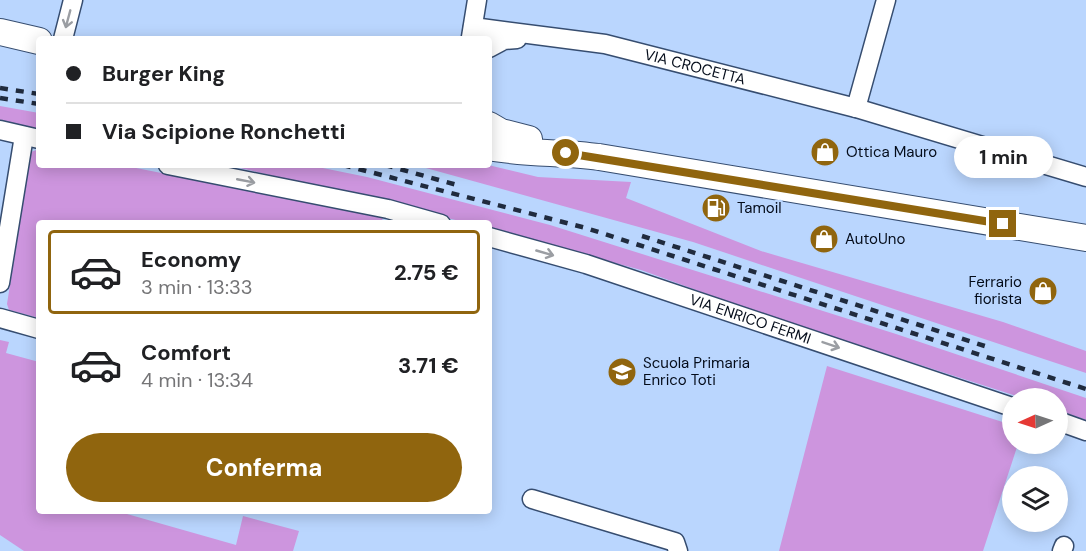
<!DOCTYPE html>
<html lang="it">
<head>
<meta charset="utf-8">
<style>
  body { margin:0; font-family:"DM Sans",sans-serif; background:#f6f6f6; color:#202124; height:100vh; display:flex; flex-direction:column; font-size:22px; white-space:nowrap }
  * { box-sizing:border-box; margin:0 }
  p { font-size:20px; color:#757577 }
  .icon { flex:none; width:33px; height:33px; fill:none; stroke:currentColor; stroke-width:2; stroke-linecap:round; stroke-linejoin:round }
  .map { position:relative; flex:1; overflow:hidden }
  .panel { position:absolute; left:36px; top:220px; width:456px; height:294px; display:flex; flex-direction:column; background:#fff; border-radius:6px; box-shadow:0 3px 15px #0003 }
  .panel>* { flex:none }
  .guide { position:absolute; left:36px; top:36px; width:456px; height:132px; border-radius:6px; box-shadow:0 3px 15px #0003; display:grid; align-content:center; height:132px; padding:0 30px; background:#fff }
  .needle { width:39px; rotate:267deg }
  .fabs { position:absolute; left:1002px; top:388px; display:grid; gap:12px }
  .fabs a { display:grid; place-items:center; width:66px; height:66px; border-radius:50%; background:#fff; box-shadow:0 3px 15px #0003; font-size:30px }
  .end { position:absolute; width:27px; height:27px; margin:-14px; border:8px solid #90650e; background:#fff; box-shadow:0 0 0 3px #fff }
  .from { border-radius:50% }
  .bubble { position:absolute; height:42px; border-radius:21px; background:#fff; box-shadow:0 3px 15px #0003; font-size:20px; font-weight:700; line-height:42px; text-align:center }
  .guide b { display:flex; align-items:center; gap:21px; height:57px; font-size:22px }
  .guide b+b { border-top:2px solid #e0e0e0 }
  .guide i { width:15px; height:15px; background:#202124 }
  ul { padding:10px 0 0; list-style:none }
  li { display:flex; align-items:center; gap:18px; height:84px; margin:0 12px 9px; padding:0 18px; border:3px solid transparent; border-radius:6px }
  li div { flex:1 }
  li b { display:block; font-size:22px }
  li em { font-style:normal; font-weight:700 }
  li.on { border-color:#90650e }
  li>.icon { width:54px; height:54px; stroke-width:1.5 }
  .cta { display:flex; gap:12px; margin-top:auto; padding:12px 30px }
  .cta a { flex:1; height:69px; border-radius:36px; background:#90650e; color:#fff; font-size:24px; font-weight:700; line-height:69px; text-align:center }
  .map>svg:first-child { display:block }
  .green { fill:#cd95de }
  .lines { fill:none; stroke-linecap:round; stroke-linejoin:round }
  .street-casing { stroke:#364d70; stroke-width:21 }
  .secondary-casing { stroke:#364d70; stroke-width:28 }
  .street { stroke:#fff; stroke-width:18 }
  .secondary { stroke:#fff; stroke-width:26 }
  .rail { stroke:#202b3e; stroke-width:4.5; stroke-dasharray:8 8; stroke-linecap:butt }
  .oneway { stroke:#9b9ea3 }
  .route { stroke:#90650e; stroke-width:8 }
  .labels { text-anchor:middle; stroke-width:4.5; stroke-linejoin:round; paint-order:stroke }
  .street-label { font-size:15px; fill:#040c1a; stroke:#bad6fe }
  .poi-label { font-size:15px; fill:#040c1a; stroke:#bad6fe; text-anchor:start }
</style>
</head>
<body>
<div class="map">
<svg width="1086" height="551" viewBox="0 0 1086 551">
  <rect width="100%" height="100%" fill="#bad6fe"/>
  <!-- green -->
  <path class="green" d="M 0,106 L 39,113 L 39,130 L 0,123 Z
    M 39,149 L 39,165 L 121,165 L 383,217 L 381,224 L 39,224 L 39,318 L 9,310 L 7,304 L 31,152 Z
    M 228,165 L 308,165 L 367,177 L 550,225 L 896,334 L 1086,398 L 1086,420 L 1058,410 L 1058,399 L 1026,399 L 762,314 L 641,270 L 489,229 L 489,224 L 468,223 Z
    M 415,165 L 488,165 L 538,177 L 631,182 L 626,198 L 761,251 L 1003,322 L 1086,351 L 1086,373 L 693,242 Z
    M 0,340 L 9,342 L 6,353 L 39,362 L 39,512 L 120,512 L 236,545 L 243,516 L 299,531 L 293,551 L 24,551 L 0,535 Z
    M 827,366 L 1012,425 L 1012,444 L 1018,444 L 983,551 L 779,551 Z"/>
  <g class="lines">
    <!-- street casing -->
    <g class="street-casing">
      <g id="street">
        <path id="s1" d="M 473,27 L 605,44 L 856,108 L 1086,177"/>
        <path d="M 471,37 L 477,0"/>
        <path d="M 63,39 L 73,0"/>
        <path d="M 489,48 L 504,40 L 517,39"/>
        <path d="M 856,108 L 886,0"/>
        <path d="M 0,130 L 39,139"/>
        <path d="M 168,165 L 388,209 L 441,224"/>
        <path id="s2" d="M 489,237 L 586,264 L 1012,407"/>
        <path d="M 0,283 L 24,136"/>
        <path d="M 0,318 L 39,329"/>
        <path d="M 1058,421 L 1086,431"/>
        <path d="M 532,499 L 675,542 L 678,551"/>
        <path d="M 1062,551 L 1064,546"/>
      </g>
    </g>
    <!-- secondary casing -->
    <g class="secondary-casing">
      <path id="secondary" d="M 0,32 L 39,41
        M 489,125 L 501,132 L 529,139
        M 489,147 C 525,154 562,152 599,157 L 1086,238"/>
    </g>
    <!-- street -->
    <use href="#street" class="street"/>
    <!-- secondary -->
    <use href="#secondary" class="secondary"/>
    <!-- rail -->
    <path class="rail" d="M 0,88 L 39,94
      M 0,98 L 39,104
      M 343,165 L 586,228 L 1086,389
      M 385,165 L 457,185
      M 642,236 L 991,348"/>
  </g>
  <!-- one-way arrows -->
  <defs><path id="oneway-shaft" d="M-6 0H5M1.5-3L5.5 0L1.5 3" fill="none" stroke-width="1.6" stroke-linecap="round" stroke-linejoin="round" transform="scale(1.5)"/></defs>
  <g class="oneway">
    <use href="#oneway-shaft" transform="translate(68 19) rotate(105)"/>
    <use href="#oneway-shaft" transform="translate(246 181) rotate(11)"/>
    <use href="#oneway-shaft" transform="translate(545 253) rotate(16)"/>
    <use href="#oneway-shaft" transform="translate(831 345) rotate(19)"/>
  </g>
  <g class="lines">
    <!-- route -->
    <path class="route" d="M 566,153 L 1003,224"/>
  </g>
  <!-- icons -->
  <defs>
    <g id="shop-disc" transform="scale(1.5)"><circle r="9.5" fill="#90650e" stroke="#bad6fe"/><path d="M-5-2.5h2.3a2.7 3.5 0 0 1 5.4 0H5L5.5 6h-11ZM-1.5-2.5h3a1.5 2.3 0 0 0-3 0Z" fill="#fff"/></g>
    <g id="fuel-disc" transform="scale(1.5)"><circle r="9.5" fill="#90650e" stroke="#bad6fe"/><path d="M-5.5-6h7V0h2V4h1.3V-2.5L3-4.5l.8-.8L6-3V5H2.5V1h-1V6h-7ZM-4.2-4.7v3.2H.2V-4.7Z" fill="#fff"/></g>
    <g id="school-disc" transform="scale(1.5)"><circle r="9.5" fill="#90650e" stroke="#bad6fe"/><path d="M0-5L7-2L0 1L-7-2ZM-4 1L0 2.5L4 1V4Q0 6-4 4Z" fill="#fff"/></g>
  </defs>
  <g fill-rule="evenodd">
    <use href="#shop-disc" x="825" y="152"/>
    <use href="#fuel-disc" x="716" y="208"/>
    <use href="#shop-disc" x="824" y="239"/>
    <use href="#shop-disc" x="1043" y="291"/>
    <use href="#school-disc" x="622" y="372"/>
  </g>
  <g class="labels">
    <!-- street labels -->
    <g class="street-label">
      <text dy="5" stroke="none"><textPath href="#s1" startOffset="226">VIA CROCETTA</textPath></text>
      <text dy="5" stroke="none"><textPath href="#s2" startOffset="274">VIA ENRICO FERMI</textPath></text>
    </g>
    <!-- poi labels -->
    <g class="poi-label">
      <text x="846" y="157">Ottica Mauro</text>
      <text x="737" y="213">Tamoil</text>
      <text x="845" y="244">AutoUno</text>
      <text x="1022" y="287" text-anchor="end">Ferrario<tspan x="1022" dy="17">fiorista</tspan></text>
      <text x="643" y="368">Scuola Primaria<tspan x="643" dy="17">Enrico Toti</tspan></text>
    </g>
  </g>
</svg>
<div class="fabs">
<a><svg class="needle" viewBox="-14 -14 28 28"><path d="M0-13l5 13h-10z" fill="#e53935"/><path d="M0 13l5-13h-10z" fill="#757577"/></svg></a>
<a><svg class="icon" aria-label="layers" viewBox="0 0 24 24"><path d="M12 4l9 5-9 5-9-5zM3 14l9 5 9-5"/></svg></a>
</div>
<i class="end from" style="left:566px;top:153px"></i>
<i class="end" style="left:1003px;top:224px"></i>
<div class="bubble" style="left:954px;top:136px;width:99px">1 min</div>
<div class="guide">
<b><i class="from"></i>Burger King</b>
<b><i></i>Via Scipione Ronchetti</b>
</div>
<section class="panel">
<ul>
<li class="on"><svg class="icon" aria-label="car" viewBox="0 0 24 24"><path d="M5 17H2v-5l4-1 3-4h7l3 4 3 1v5h-3M9 17h6M6 11h13"/><circle cx="7" cy="17" r="2"/><circle cx="17" cy="17" r="2"/></svg><div><b>Economy</b><p>3 min · 13:33</p></div><em>2.75 €</em></li>
<li><svg class="icon" aria-label="car" viewBox="0 0 24 24"><path d="M5 17H2v-5l4-1 3-4h7l3 4 3 1v5h-3M9 17h6M6 11h13"/><circle cx="7" cy="17" r="2"/><circle cx="17" cy="17" r="2"/></svg><div><b>Comfort</b><p>4 min · 13:34</p></div><em>3.71 €</em></li>
</ul>
<div class="cta"><a>Conferma</a></div>
</section>
</div>
</body>
</html>
